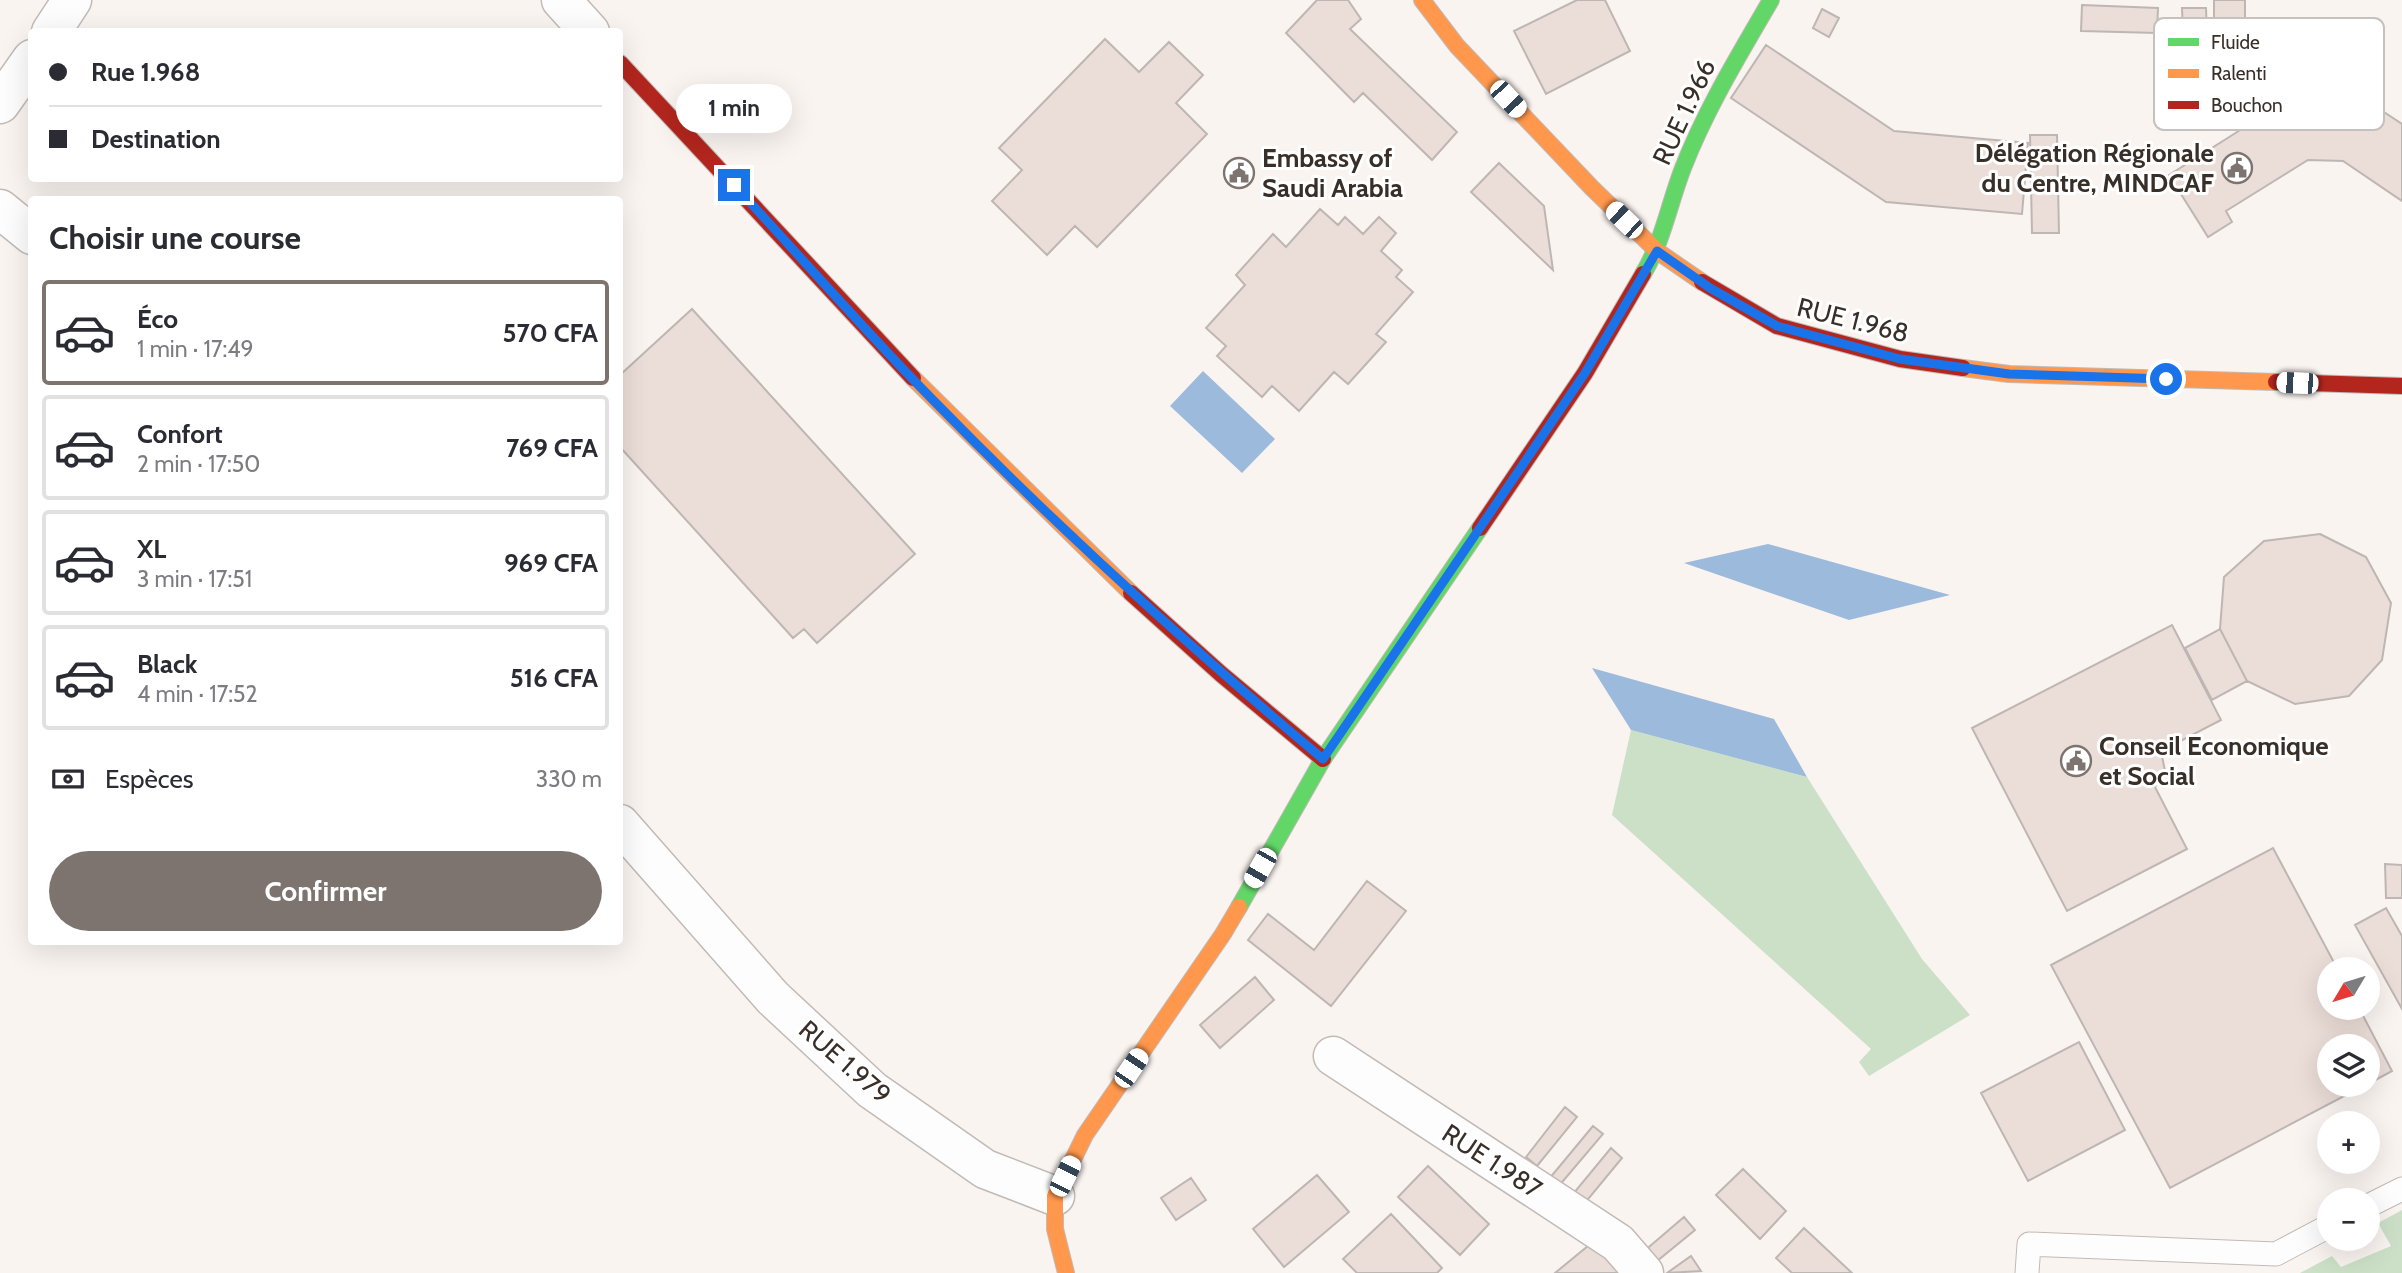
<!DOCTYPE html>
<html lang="fr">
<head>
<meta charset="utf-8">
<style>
  body { margin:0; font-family:Cabin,sans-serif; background:#f2f2f3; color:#2b2b33; height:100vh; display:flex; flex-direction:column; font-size:26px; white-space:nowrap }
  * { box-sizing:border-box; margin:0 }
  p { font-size:23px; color:#7c7c81 }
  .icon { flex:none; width:38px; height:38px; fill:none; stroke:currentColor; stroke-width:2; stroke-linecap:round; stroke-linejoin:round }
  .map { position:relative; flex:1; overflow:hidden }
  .sheet { position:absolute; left:28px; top:196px; width:595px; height:749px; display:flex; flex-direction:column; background:#fff; border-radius:7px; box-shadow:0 7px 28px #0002 }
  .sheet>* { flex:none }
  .hud { position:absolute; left:28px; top:28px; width:595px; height:154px; border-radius:7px; box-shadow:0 7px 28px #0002; display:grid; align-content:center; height:154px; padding:0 21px; background:#fff }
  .needle { width:46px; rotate:232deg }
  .buttons { position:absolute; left:2317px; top:957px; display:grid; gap:14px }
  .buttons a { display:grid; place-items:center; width:63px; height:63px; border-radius:50%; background:#fff; box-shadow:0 7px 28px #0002; font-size:35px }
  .end { position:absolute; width:32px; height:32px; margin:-16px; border:9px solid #1a73e8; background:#fff; box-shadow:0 0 0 4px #fff }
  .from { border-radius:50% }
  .bubble { position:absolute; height:49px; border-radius:24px; background:#fff; box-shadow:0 7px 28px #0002; font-size:23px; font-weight:700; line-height:49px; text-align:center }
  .car { position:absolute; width:21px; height:42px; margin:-21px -10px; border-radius:9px; box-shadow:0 0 5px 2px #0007; background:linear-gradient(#fff 24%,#345 0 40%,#fff 0 76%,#345 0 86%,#fff 0) }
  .hud b { display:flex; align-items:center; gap:24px; height:66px; font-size:26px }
  .hud b+b { border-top:2px solid #e1e1e2 }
  .hud i { width:18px; height:18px; background:#2b2b33 }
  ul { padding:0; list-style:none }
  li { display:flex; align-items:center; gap:21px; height:105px; margin:0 14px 10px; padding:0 7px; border:4px solid #e1e1e2; border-radius:7px }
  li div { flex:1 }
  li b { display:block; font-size:26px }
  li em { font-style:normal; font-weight:700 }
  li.selected { border-color:#7d746f }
  li>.icon { width:63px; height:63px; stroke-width:1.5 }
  h2 { padding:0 21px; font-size:32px; line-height:84px }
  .pay { display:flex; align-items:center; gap:18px; height:77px; padding:0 21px; font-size:26px }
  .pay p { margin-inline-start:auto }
  .cta { display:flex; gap:14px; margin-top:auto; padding:14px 21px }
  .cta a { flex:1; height:80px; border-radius:42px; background:#7d746f; color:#fff; font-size:28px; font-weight:700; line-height:80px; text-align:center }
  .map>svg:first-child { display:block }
  .green { fill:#cce0c7 }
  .water { fill:#9cbadc }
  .building { fill:#ebddd7; stroke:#beb6b3; stroke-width:2 }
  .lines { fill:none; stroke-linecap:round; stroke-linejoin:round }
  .lane-casing { stroke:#c1bab6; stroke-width:25 }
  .street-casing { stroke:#c1bab6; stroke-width:41 }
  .fast-casing { stroke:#c1bab6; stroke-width:18 }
  .slow-casing { stroke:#c1bab6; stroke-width:18 }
  .jam-casing { stroke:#c1bab6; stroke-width:18 }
  .lane { stroke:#fefdfd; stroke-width:23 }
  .street { stroke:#fefdfd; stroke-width:38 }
  .fast { stroke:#63d668; stroke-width:16 }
  .slow { stroke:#ff974d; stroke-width:16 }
  .jam { stroke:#b3261e; stroke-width:16 }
  .route { stroke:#1a73e8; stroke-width:9 }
  .labels { text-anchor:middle; stroke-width:6; stroke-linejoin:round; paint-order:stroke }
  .street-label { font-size:26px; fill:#392f29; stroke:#fff }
  .poi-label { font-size:26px; font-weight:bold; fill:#392f29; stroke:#fff; text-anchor:start }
  .key { fill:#fff; stroke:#c4c1bf; stroke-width:2 }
  .key-label { font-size:19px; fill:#392f29 }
</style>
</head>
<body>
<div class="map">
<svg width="2402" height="1273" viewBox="0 0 2402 1273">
  <rect width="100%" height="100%" fill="#faf4f1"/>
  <!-- green -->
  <path class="green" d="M 1631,730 L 1807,777 L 1922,959 L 1970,1015 L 1869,1076 L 1859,1062 L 1871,1049 L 1612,815 Z
    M 2402,1210 L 2402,1273 L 2300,1273 L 2332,1256 L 2341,1267 L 2391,1246 L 2378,1223 Z"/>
  <!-- water -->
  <path class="water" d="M 1203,371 L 1275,439 L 1242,473 L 1170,406 Z
    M 1768,544 L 1950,595 L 1849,620 L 1684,563 Z
    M 1592,668 L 1774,719 L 1807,777 L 1631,730 Z"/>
  <!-- building -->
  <path class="building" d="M 1317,0 L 1348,0 L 1361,19 L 1350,29 L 1457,132 L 1432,160 L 1363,93 L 1354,102 L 1286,33 Z
    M 1577,0 L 1605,0 L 1630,51 L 1546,94 L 1514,31 Z
    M 2214,0 L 2245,0 L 2245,28 L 2214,29 Z
    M 2082,5 L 2158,8 L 2157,33 L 2081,31 Z
    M 2182,8 L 2206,8 L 2208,60 L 2184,61 Z
    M 1822,9 L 1839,18 L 1829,37 L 1813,28 Z
    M 1105,39 L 1139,72 L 1169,42 L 1203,75 L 1176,103 L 1207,134 L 1097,247 L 1075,226 L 1047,255 L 992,201 L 1022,170 L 999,148 Z
    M 1766,45 L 1894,131 L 2028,143 L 2022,214 L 1886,202 L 1731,98 Z
    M 2310,86 L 2352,91 L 2402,124 L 2402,201 L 2343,161 L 2308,160 L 2226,211 L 2232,222 L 2208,237 L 2169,175 Z
    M 2030,135 L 2057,135 L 2059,233 L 2032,233 Z
    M 1499,163 L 1544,206 L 1553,270 L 1471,192 Z
    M 1320,209 L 1338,225 L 1345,217 L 1363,234 L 1379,217 L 1396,233 L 1381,251 L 1402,270 L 1396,277 L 1413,292 L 1376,334 L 1386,342 L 1348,384 L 1334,372 L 1299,411 L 1272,386 L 1262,397 L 1217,356 L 1226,346 L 1206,328 L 1245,285 L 1236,275 L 1273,234 L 1286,247 Z
    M 692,309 L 915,554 L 817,643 L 804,629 L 793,638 L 620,447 L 620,375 Z
    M 2320,534 L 2366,557 L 2391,603 L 2382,660 L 2349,696 L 2295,704 L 2247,681 L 2220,629 L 2224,577 L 2264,541 Z
    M 2172,625 L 2221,720 L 2161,751 L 2165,771 L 2155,787 L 2187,849 L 2067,911 L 1972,728 Z
    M 2220,629 L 2247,681 L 2212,700 L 2185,648 Z
    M 2273,848 L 2338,970 L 2329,970 L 2329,1008 L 2359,1008 L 2392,1071 L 2368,1084 L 2368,1046 L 2329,1046 L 2329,1085 L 2365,1085 L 2170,1188 L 2051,965 Z
    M 2385,864 L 2402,865 L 2402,898 L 2386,898 Z
    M 1367,881 L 1406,911 L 1331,1006 L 1248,940 L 1268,914 L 1314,950 Z
    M 2386,908 L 2402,936 L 2402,1009 L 2355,925 Z
    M 1255,977 L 1274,1000 L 1220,1048 L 1200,1025 Z
    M 2079,1042 L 2125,1130 L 2028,1181 L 1981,1093 Z
    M 1565,1107 L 1577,1117 L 1537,1166 L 1526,1157 Z
    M 1593,1126 L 1603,1134 L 1558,1187 L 1549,1179 Z
    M 1611,1148 L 1622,1158 L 1580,1209 L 1568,1200 Z
    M 1428,1166 L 1489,1224 L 1460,1255 L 1398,1197 Z
    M 1743,1169 L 1786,1211 L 1760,1239 L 1716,1195 Z
    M 1317,1175 L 1349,1212 L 1284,1267 L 1253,1229 Z
    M 1191,1178 L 1206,1200 L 1176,1220 L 1161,1198 Z
    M 1391,1214 L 1442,1268 L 1437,1273 L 1357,1273 L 1343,1259 Z
    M 1684,1217 L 1695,1230 L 1646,1270 L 1636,1258 Z
    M 1804,1228 L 1852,1273 L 1792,1273 L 1776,1258 Z
    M 1594,1241 L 1620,1273 L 1555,1273 Z
    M 1691,1256 L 1701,1271 L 1667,1273 Z"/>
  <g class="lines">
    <!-- lane casing -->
    <g class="lane-casing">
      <path id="lane" d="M 2368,1206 L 2402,1189
        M 2027,1273 L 2029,1244 L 2276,1254 L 2329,1226"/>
    </g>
    <!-- street casing -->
    <g class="street-casing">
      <path id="street" d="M 561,0 L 590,32
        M 51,32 L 72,0
        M 0,104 L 32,59
        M 0,209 L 32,235
        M 620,824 L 773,998 L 872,1090 L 985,1169 L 1055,1196
        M 1333,1056 L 1618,1243 L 1644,1273"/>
    </g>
    <!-- fast casing -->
    <g class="fast-casing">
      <path id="fast" d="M 1643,274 C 1663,241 1669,204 1683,168 C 1706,109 1739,55 1771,0
        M 1239,907 L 1323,759 L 1480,528"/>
    </g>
    <!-- slow casing -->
    <g class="slow-casing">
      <path id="slow" d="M 1422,0 L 1457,46 L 1592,188 L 1657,251 L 1702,282
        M 1963,368 L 2009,374 L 2276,382
        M 913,378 L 1131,593
        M 1066,1273 L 1055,1229 L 1055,1196 L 1085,1135 L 1223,934 L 1239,907"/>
    </g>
    <!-- jam casing -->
    <g class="jam-casing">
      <path id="jam" d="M 620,63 L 913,378
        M 1702,282 L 1777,326 L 1900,359 L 1963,368
        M 2276,382 L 2402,386
        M 1480,528 L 1585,373 L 1643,274
        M 1131,593 L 1221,674 L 1323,759"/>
    </g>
    <!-- lane -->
    <use href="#lane" class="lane"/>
    <!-- street -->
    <use href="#street" class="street"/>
    <!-- fast -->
    <use href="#fast" class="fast"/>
    <!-- slow -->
    <use href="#slow" class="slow"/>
    <!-- jam -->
    <use href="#jam" class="jam"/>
  </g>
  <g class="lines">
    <!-- route -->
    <path class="route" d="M 734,185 C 800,256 864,330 932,399 C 1056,526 1187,645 1323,759 L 1585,373 L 1657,251 L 1710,288 L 1777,326 L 1900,359 L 2009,374 L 2166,379"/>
  </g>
  <!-- icons -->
  <defs>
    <g id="civic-ring" transform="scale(1.575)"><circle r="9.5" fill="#fff" stroke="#7d746f" stroke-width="1.5"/><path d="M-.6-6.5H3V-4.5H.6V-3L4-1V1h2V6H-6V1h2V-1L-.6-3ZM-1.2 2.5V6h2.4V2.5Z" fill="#7d746f"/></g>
  </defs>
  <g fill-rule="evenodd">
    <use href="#civic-ring" x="2237" y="168"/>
    <use href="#civic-ring" x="1239" y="173"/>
    <use href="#civic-ring" x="2076" y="761"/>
  </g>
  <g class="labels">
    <!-- street labels -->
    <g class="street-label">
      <text transform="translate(1684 112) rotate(-65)" y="9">RUE 1.966</text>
      <text transform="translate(1853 320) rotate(14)" y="9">RUE 1.968</text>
      <text transform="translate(845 1062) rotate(41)" y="9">RUE 1.979</text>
      <text transform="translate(1492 1161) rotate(33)" y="9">RUE 1.987</text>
    </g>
    <!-- poi labels -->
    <g class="poi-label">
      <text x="2214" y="162" text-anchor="end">Délégation Régionale<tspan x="2214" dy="30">du Centre, MINDCAF</tspan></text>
      <text x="1262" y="167">Embassy of<tspan x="1262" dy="30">Saudi Arabia</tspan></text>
      <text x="2099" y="755">Conseil Economique<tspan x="2099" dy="30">et Social</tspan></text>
    </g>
  </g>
  <!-- legend -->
  <rect x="2154" y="18" width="230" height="112" rx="10" class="key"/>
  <rect x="2168" y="38" width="31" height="8" fill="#63d668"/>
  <rect x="2168" y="69" width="31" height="9" fill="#ff974d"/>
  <rect x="2168" y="101" width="31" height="8" fill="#b3261e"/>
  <g class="key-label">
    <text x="2211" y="49">Fluide</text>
    <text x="2211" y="80">Ralenti</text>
    <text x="2211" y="112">Bouchon</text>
  </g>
</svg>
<div class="buttons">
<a><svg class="needle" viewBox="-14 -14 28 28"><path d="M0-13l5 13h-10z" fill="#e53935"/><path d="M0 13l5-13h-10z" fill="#7c7c81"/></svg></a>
<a><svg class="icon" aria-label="layers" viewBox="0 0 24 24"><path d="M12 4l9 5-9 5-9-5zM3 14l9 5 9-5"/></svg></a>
<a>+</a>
<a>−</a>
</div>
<i class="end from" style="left:2166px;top:379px"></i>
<i class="end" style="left:734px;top:185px"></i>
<div class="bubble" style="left:676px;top:84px;width:116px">1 min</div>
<i class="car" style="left:1508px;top:99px;rotate:137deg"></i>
<i class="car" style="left:1624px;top:220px;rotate:314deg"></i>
<i class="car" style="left:2297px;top:383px;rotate:272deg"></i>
<i class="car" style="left:1260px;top:868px;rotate:210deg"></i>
<i class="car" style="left:1131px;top:1068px;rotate:34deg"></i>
<i class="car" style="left:1065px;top:1176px;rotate:26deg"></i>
<div class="hud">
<b><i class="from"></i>Rue 1.968</b>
<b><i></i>Destination</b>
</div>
<section class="sheet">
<h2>Choisir une course</h2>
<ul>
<li class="selected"><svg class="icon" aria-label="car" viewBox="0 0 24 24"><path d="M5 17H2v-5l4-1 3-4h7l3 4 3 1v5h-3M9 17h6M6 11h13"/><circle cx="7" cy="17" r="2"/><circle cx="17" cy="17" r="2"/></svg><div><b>Éco</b><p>1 min · 17:49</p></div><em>570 CFA</em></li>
<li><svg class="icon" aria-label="car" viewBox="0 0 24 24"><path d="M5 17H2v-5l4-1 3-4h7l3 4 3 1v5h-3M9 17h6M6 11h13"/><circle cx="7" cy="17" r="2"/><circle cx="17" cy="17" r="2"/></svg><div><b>Confort</b><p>2 min · 17:50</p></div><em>769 CFA</em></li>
<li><svg class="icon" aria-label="car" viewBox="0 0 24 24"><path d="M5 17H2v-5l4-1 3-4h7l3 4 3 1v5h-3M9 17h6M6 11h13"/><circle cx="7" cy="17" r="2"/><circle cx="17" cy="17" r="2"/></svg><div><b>XL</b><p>3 min · 17:51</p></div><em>969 CFA</em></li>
<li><svg class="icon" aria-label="car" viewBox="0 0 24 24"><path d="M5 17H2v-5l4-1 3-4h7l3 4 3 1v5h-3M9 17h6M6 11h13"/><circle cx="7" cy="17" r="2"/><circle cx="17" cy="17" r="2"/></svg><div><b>Black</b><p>4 min · 17:52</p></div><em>516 CFA</em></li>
</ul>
<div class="pay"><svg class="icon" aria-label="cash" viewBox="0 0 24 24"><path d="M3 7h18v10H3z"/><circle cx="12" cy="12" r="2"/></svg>Espèces<p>330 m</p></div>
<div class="cta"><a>Confirmer</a></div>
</section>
</div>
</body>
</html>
